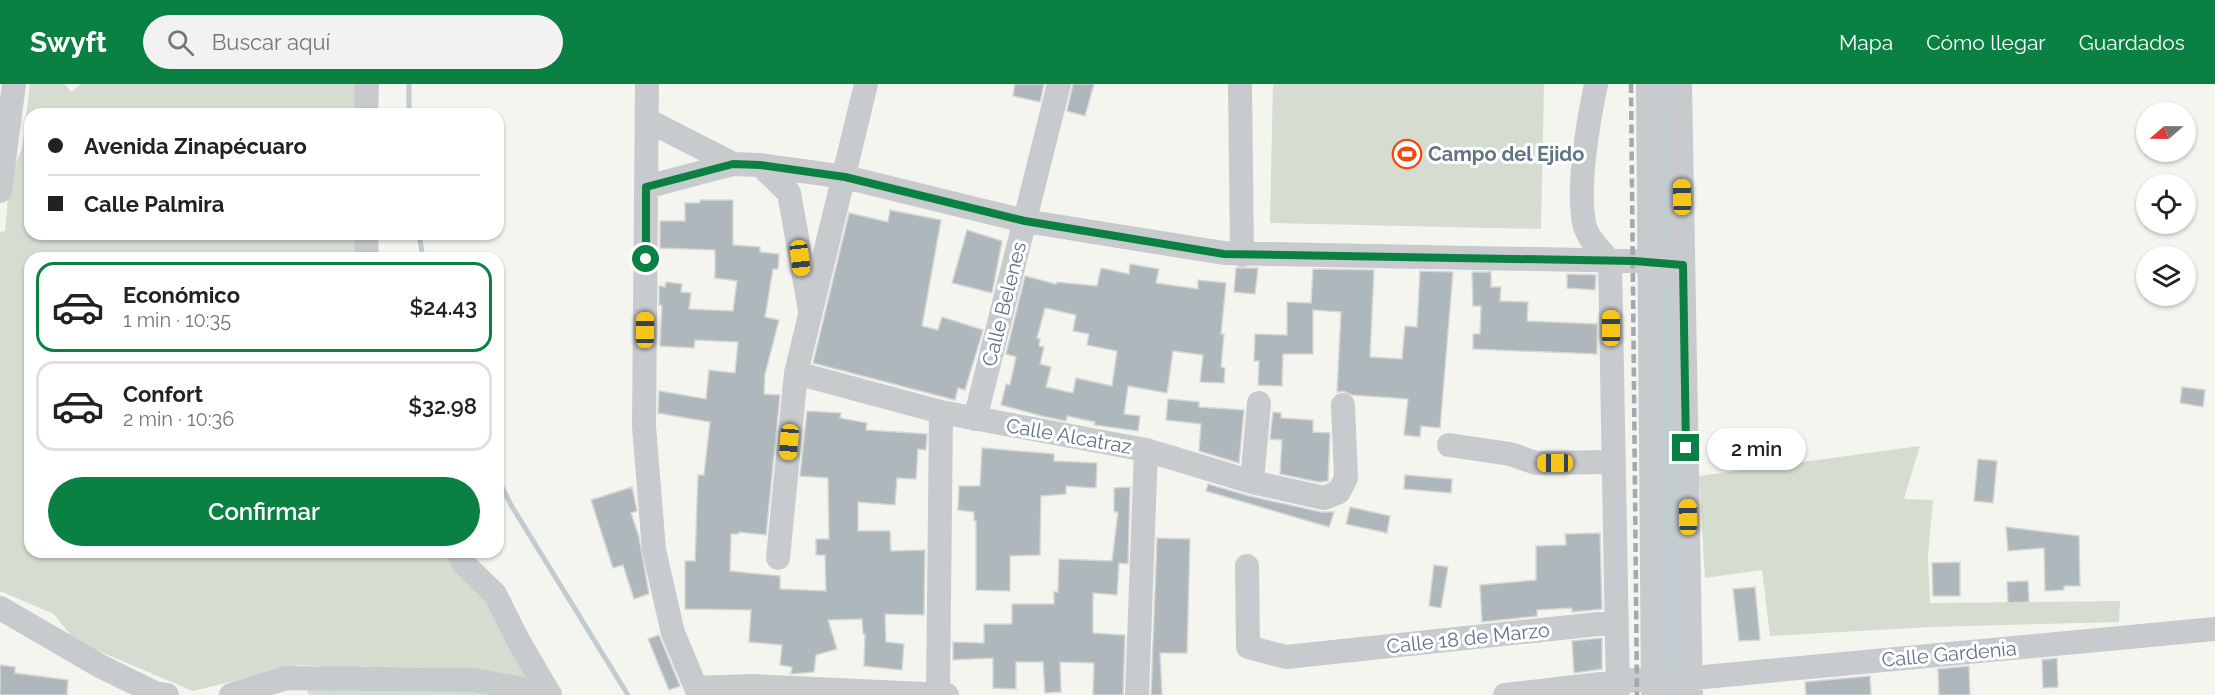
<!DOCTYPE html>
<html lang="es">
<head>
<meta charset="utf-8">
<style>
  body { margin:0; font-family:Raleway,sans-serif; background:#f2f2f2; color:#222; height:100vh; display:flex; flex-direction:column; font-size:22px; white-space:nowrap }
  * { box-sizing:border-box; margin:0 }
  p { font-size:20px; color:#767676 }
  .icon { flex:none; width:33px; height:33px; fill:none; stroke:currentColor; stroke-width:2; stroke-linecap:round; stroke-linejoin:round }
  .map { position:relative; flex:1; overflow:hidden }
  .panel { position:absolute; left:24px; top:168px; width:480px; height:306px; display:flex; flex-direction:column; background:#fff; border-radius:18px; box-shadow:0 2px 4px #0004 }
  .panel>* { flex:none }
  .hud { position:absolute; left:24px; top:24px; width:480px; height:132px; border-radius:18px; box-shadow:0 2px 4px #0004; display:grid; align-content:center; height:132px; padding:0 24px; background:#fff }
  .needle { width:39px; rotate:250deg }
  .buttons { position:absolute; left:2136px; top:18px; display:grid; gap:12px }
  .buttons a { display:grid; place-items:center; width:60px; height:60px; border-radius:50%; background:#fff; box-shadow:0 2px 4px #0004; font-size:30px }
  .end { position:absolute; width:27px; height:27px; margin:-14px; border:8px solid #0b8043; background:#fff; box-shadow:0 0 0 3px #fff }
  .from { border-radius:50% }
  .bubble { position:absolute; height:42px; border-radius:21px; background:#fff; box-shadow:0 2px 4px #0004; font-size:20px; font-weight:600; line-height:42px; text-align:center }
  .car { position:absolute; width:18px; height:36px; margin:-18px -9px; border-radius:8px; box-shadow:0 0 4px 2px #0007; background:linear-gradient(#f5c518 24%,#345 0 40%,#f5c518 0 76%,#345 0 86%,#f5c518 0) }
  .hud b { display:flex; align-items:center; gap:21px; height:57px; font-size:22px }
  .hud b+b { border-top:2px solid #e0e0e0 }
  .hud i { width:15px; height:15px; background:#222 }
  ul { padding:10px 0 0; list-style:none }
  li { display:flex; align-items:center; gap:18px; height:90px; margin:0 12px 9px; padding:0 12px; border:3px solid #e0e0e0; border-radius:18px }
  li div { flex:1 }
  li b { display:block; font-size:22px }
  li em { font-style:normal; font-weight:600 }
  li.selected { border-color:#0b8043 }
  li>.icon { width:54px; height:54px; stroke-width:1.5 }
  .primary-button { display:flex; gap:12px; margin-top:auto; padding:12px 24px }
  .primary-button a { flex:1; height:69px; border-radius:36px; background:#0b8043; color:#fff; font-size:24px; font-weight:600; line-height:69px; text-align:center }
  header { display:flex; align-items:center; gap:36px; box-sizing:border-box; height:84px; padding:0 30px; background:#0b8043; color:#fff }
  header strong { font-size:28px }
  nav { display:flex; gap:33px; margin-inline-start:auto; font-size:21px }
  .search { width:420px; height:54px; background:#f2f2f2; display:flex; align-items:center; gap:15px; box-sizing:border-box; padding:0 21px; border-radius:33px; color:#767676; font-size:22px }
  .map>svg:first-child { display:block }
  .green { fill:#d5ddd0 }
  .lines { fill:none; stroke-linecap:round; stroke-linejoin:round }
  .stream { stroke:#c1ccd1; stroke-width:5 }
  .canal { stroke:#c1ccd1; stroke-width:18 }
  .building { fill:#aeb7bb; stroke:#d6d6d3; stroke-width:1.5; fill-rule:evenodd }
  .minor { stroke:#c8cbce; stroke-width:24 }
  .rail { stroke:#a3a9af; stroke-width:4.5; stroke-dasharray:9 4.5; stroke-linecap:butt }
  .route { stroke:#0b8043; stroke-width:8 }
  .labels { text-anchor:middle; stroke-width:6; stroke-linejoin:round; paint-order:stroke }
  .poi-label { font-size:20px; font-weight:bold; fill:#607484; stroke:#fff; text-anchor:start }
  .street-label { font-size:20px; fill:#607484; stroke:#fff }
</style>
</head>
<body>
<header>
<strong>Swyft</strong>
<div class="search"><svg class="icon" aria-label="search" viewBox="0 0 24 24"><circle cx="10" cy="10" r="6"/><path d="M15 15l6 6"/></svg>Buscar aquí</div>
<nav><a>Mapa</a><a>Cómo llegar</a><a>Guardados</a></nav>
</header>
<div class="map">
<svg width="2215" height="611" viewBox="0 0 2215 611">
  <rect width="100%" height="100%" fill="#f5f5f0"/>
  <!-- green -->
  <path class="green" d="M 30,0 L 65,0 L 71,8 L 81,0 L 359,0 L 358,30 L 30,30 L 30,150 L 357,150 L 359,174 L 30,174 L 30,468 L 448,468 L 486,512 L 527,595 L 422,583 L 344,584 L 299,581 L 193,607 L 75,557 L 54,530 L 0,507 L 0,148 L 5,147 L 10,91 L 22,65 Z
    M 1273,0 L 1544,0 L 1541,145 L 1270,139 Z
    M 1920,362 L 1904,415 L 1933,416 L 1928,471 L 1930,519 L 2120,517 L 2119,538 L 1931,543 L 1770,552 L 1762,486 L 1705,494 L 1699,392 Z
    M 302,598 L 513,610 L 515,611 L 309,611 Z"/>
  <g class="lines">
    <!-- stream -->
    <path class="stream" d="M 409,0 L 409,30
      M 419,150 L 423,174
      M 498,395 L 511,421 L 628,611"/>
    <!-- canal -->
    <path class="canal" d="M 1662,0 L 1672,611"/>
  </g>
  <!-- building -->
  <path class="building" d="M 1015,0 L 1044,0 L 1040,18 L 1013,12 Z
    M 1073,0 L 1094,0 L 1085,32 L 1067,27 Z
    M 700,116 L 733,116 L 733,161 L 760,163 L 760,168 L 779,170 L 778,185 L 773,185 L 765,233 L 779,236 L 765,290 L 764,310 L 780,311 L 766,451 L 739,448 L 739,450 L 731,450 L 730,487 L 780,492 L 780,505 L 826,507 L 825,471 L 816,471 L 816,455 L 829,455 L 828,394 L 800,392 L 807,327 L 841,329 L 840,334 L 867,339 L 866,346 L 927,350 L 926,366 L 918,365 L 916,395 L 897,394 L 895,421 L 858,418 L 858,447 L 890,447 L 891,467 L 925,466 L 924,531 L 885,530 L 886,558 L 904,560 L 902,586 L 864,582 L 865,550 L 863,550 L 862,535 L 828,536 L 837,565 L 816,571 L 814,588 L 791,590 L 792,583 L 780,581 L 782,561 L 749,558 L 751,526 L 685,525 L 685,477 L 695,477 L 698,391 L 704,391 L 710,338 L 658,329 L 659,307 L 706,315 L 709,286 L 735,289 L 738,258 L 695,256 L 694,264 L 660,262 L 662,221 L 659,221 L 659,202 L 665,203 L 666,198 L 682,200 L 681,208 L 691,209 L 689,225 L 733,227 L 737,197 L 715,194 L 715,166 L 660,164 L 660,137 L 685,137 L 685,119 L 700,119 Z
    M 890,126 L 941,136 L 922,242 L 938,246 L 942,233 L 983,246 L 965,306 L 958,304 L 955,316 L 813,279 L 849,129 L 888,138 Z
    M 967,146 L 1002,157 L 992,209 L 952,199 Z
    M 1130,180 L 1159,185 L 1156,199 L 1198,205 L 1198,196 L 1226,199 L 1221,250 L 1224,250 L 1221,283 L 1225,284 L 1224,299 L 1200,298 L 1203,271 L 1173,267 L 1167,309 L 1128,302 L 1124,330 L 1140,332 L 1138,347 L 1094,341 L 1095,338 L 1067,332 L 1066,337 L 1042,332 L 1001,321 L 1006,300 L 1010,301 L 1016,273 L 1006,270 L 1025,192 L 1056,200 L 1057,198 L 1097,202 L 1101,184 L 1129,190 ZM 1045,224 L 1076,231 L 1073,247 L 1089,250 L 1087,261 L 1117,267 L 1112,302 L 1076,294 L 1073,309 L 1046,303 L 1051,283 L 1040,280 L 1044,263 L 1039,262 L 1040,255 L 1037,254 Z
    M 1236,184 L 1258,184 L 1255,210 L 1234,208 Z
    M 1313,185 L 1374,186 L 1370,273 L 1402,275 L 1405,242 L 1417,243 L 1420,187 L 1453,188 L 1440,344 L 1421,342 L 1420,353 L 1404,351 L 1408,315 L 1352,311 L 1343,307 L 1337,308 L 1341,228 L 1313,226 L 1313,270 L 1283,270 L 1282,302 L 1258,301 L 1259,277 L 1254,277 L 1255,250 L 1287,251 L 1287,218 L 1311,219 Z
    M 1472,188 L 1491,188 L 1491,203 L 1501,203 L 1500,217 L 1528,218 L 1527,237 L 1597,240 L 1597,270 L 1473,265 L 1473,250 L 1480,250 L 1481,222 L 1473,222 Z
    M 1567,190 L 1596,191 L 1595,206 L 1567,204 Z
    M 2182,303 L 2205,306 L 2203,323 L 2180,319 Z
    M 1168,315 L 1199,318 L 1199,323 L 1244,326 L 1239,379 L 1199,367 L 1201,340 L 1166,336 Z
    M 1273,328 L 1281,329 L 1281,334 L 1313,336 L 1313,348 L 1330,349 L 1328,397 L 1319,398 L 1280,390 L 1282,356 L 1270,355 Z
    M 982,364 L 1054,370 L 1054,377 L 1097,379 L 1096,404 L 1066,402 L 1066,410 L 1041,412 L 1040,471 L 1010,472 L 1010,507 L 976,506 L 976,437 L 974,437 L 974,428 L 958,426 L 959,402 L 980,402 Z
    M 1978,375 L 1997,377 L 1993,419 L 1974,417 Z
    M 1405,391 L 1452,395 L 1451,409 L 1404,405 Z
    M 1208,400 L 1249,412 L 1321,428 L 1334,428 L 1329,443 L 1206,407 Z
    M 632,403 L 637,427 L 631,429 L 639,453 L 649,510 L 634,515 L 623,481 L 613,484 L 591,416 Z
    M 1130,403 L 1128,480 L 1119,479 L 1117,511 L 1093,509 L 1093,549 L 1125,551 L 1123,611 L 1093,611 L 1094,579 L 1060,578 L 1061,608 L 1045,609 L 1043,578 L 1016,578 L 1016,605 L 993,604 L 993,574 L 953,576 L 953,558 L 984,559 L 984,540 L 1012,540 L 1012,520 L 1054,520 L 1054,508 L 1058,508 L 1059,475 L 1112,477 L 1118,428 L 1114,428 L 1114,404 Z
    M 1350,423 L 1390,432 L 1387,449 L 1346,440 Z
    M 2006,443 L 2079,452 L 2080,502 L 2064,502 L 2064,506 L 2045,507 L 2044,464 L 2008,467 Z
    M 1600,449 L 1602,525 L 1572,528 L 1572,524 L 1537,526 L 1537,532 L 1482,538 L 1480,501 L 1536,496 L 1536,462 L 1566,461 L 1565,450 Z
    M 1157,454 L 1190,455 L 1187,569 L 1160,569 L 1162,611 L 1151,611 Z
    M 1960,478 L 1960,512 L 1933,512 L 1932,479 Z
    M 1434,481 L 1448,483 L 1441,524 L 1429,522 Z
    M 2028,497 L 2029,518 L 2008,519 L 2007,498 Z
    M 1755,503 L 1760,556 L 1739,557 L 1733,505 Z
    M 659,551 L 680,602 L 669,606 L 648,555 Z
    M 1602,554 L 1602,585 L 1574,589 L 1572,557 Z
    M 2057,574 L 2058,603 L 2043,604 L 2042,576 Z
    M 0,581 L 15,583 L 15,589 L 68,596 L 67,611 L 0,611 Z
    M 1969,582 L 1970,611 L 1939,611 L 1938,585 Z
    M 1870,592 L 1871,611 L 1806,611 L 1805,598 Z"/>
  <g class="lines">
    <!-- minor -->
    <path class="minor" d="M 647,0 L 644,342 L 654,466 L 673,549 L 699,611
      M 1240,0 L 1242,171
      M 1596,0 C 1588,39 1577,100 1584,139 C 1587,154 1600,166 1610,177 L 1618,611
      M 1648,0 L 1653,609
      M 1680,0 L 1691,611
      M 366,30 L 367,0
      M 647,36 L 733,80
      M 760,81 L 789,109 L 810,226
      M 646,103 L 733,80 L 760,81 L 845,93 L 1025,137 L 1224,169 L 1634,177 L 1683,181
      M 0,107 L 14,0
      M 366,150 L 367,174
      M 796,289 L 941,328 L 1146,366 L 1252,398 L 1324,414 L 1339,408 L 1346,394 L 1343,321
      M 975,335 L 1059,0
      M 1449,361 L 1510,370 L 1536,379 L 1612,378
      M 1252,398 L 1259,319
      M 458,468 L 463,479 L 495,510 L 518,556 L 550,611
      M 778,474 L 796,289 L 866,0
      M 1247,482 L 1248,563 L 1286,573 L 1617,538
      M 0,524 L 100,582 L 155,609 L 167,611
      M 696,604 L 751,602 L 947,611
      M 938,610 L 941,328
      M 231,611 L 287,594 L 474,596 L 550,610
      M 1137,611 L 1146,366
      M 1505,611 L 1653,594 L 1683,595 L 2215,545"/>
    <!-- rail -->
    <path class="rail" d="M 1631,0 L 1637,611"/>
  </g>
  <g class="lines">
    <!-- route -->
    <path class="route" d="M 646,175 L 646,103 L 733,80 L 760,81 L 845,93 L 1025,137 L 1224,170 L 1634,177 L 1683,181 L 1686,364"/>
  </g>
  <!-- icons -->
  <defs>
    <g id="stadium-ring" transform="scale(1.5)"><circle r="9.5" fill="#fff" stroke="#f6470f" stroke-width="1.5"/><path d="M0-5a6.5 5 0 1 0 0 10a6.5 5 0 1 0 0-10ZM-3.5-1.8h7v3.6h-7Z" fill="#f6470f"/></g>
  </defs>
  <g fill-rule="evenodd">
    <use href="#stadium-ring" x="1407" y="70"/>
  </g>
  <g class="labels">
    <!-- poi labels -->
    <g class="poi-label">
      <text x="1428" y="77">Campo del Ejido</text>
    </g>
    <!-- street labels -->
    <g class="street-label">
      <text transform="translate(1004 220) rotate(-76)" y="7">Calle Belenes</text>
      <text transform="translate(1069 352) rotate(10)" y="7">Calle Alcatraz</text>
      <text transform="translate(1468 554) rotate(-6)" y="7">Calle 18 de Marzo</text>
      <text transform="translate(1949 570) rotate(-5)" y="7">Calle Gardenia</text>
    </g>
  </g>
</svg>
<div class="buttons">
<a><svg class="needle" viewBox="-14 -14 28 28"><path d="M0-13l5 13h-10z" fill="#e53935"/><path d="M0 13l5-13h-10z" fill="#767676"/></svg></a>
<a><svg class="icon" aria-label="locate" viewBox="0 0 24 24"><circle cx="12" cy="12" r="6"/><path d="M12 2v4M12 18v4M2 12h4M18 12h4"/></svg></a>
<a><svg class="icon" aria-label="layers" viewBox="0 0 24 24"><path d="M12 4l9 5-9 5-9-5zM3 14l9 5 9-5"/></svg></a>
</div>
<i class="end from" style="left:646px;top:175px"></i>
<i class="end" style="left:1686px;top:364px"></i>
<div class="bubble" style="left:1707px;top:344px;width:99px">2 min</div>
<i class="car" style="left:1682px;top:113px;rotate:359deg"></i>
<i class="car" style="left:800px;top:174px;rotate:173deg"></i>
<i class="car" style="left:1611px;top:244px;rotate:0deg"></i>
<i class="car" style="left:645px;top:246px;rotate:0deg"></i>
<i class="car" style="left:789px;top:358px;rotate:185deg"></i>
<i class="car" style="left:1555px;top:379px;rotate:270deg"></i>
<i class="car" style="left:1688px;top:433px;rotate:359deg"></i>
<div class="hud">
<b><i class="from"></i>Avenida Zinapécuaro</b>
<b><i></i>Calle Palmira</b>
</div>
<section class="panel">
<ul>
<li class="selected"><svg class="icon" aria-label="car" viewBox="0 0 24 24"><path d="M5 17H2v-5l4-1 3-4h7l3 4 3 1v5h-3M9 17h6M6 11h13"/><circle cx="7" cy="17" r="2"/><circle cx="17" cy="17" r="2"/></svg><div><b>Económico</b><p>1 min · 10:35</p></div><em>$24.43</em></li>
<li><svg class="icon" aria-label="car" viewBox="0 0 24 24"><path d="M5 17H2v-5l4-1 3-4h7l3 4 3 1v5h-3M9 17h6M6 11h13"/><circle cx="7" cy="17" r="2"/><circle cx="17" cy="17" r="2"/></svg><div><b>Confort</b><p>2 min · 10:36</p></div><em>$32.98</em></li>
</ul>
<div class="primary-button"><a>Confirmar</a></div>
</section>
</div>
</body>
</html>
